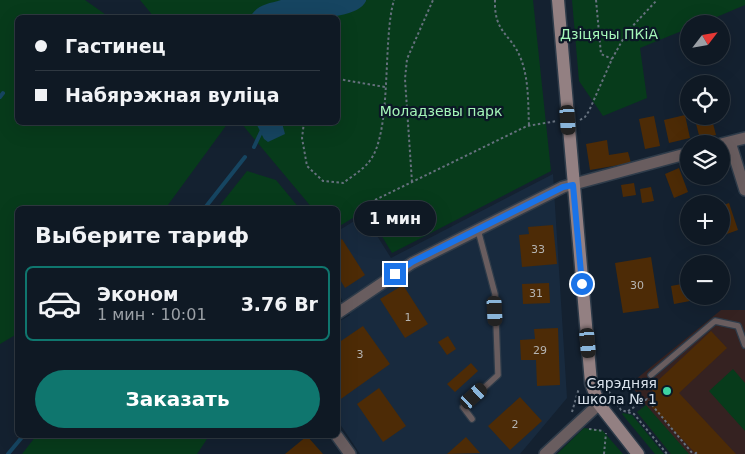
<!DOCTYPE html>
<html lang="ru">
<head>
<meta charset="utf-8">
<style>
  body { margin:0; font-family:"DejaVu Sans",sans-serif; background:#1d2631; color:#f1f3f6; height:100vh; display:flex; flex-direction:column; font-size:19px; white-space:nowrap }
  * { box-sizing:border-box; margin:0 }
  p { font-size:16px; color:#9ba0a6 }
  .icon { flex:none; width:28px; height:28px; fill:none; stroke:currentColor; stroke-width:2; stroke-linecap:round; stroke-linejoin:round }
  .map { position:relative; flex:1; overflow:hidden }
  .panel { position:absolute; left:15px; top:206px; width:325px; height:232px; display:flex; flex-direction:column; background:#0f1924; border-radius:8px; box-shadow:0 5px 20px #0002,0 0 0 1px #2f3841 }
  .panel>* { flex:none }
  .banner { position:absolute; left:15px; top:15px; width:325px; height:110px; border-radius:8px; box-shadow:0 5px 20px #0002,0 0 0 1px #2f3841; display:grid; align-content:center; height:110px; padding:0 20px; background:#0f1924 }
  .needle { width:32px; rotate:59deg }
  .buttons { position:absolute; left:680px; top:15px; display:grid; gap:10px }
  .buttons a { display:grid; place-items:center; width:50px; height:50px; border-radius:50%; background:#0f1924; box-shadow:0 5px 20px #0002,0 0 0 1px #2f3841; font-size:25px }
  .end { position:absolute; width:22px; height:22px; margin:-11px; border:6px solid #1a73e8; background:#fff; box-shadow:0 0 0 2px #fff }
  .from { border-radius:50% }
  .bubble { position:absolute; height:35px; border-radius:18px; background:#0f1924; box-shadow:0 5px 20px #0002,0 0 0 1px #2f3841; font-size:16px; font-weight:600; line-height:35px; text-align:center }
  .car { position:absolute; width:15px; height:30px; margin:-15px -8px; border-radius:6px; box-shadow:0 0 4px 1px #0007; background:linear-gradient(#222 24%,#8ab4d8 0 40%,#222 0 76%,#8ab4d8 0 86%,#222 0) }
  .banner b { display:flex; align-items:center; gap:18px; height:48px; font-size:19px }
  .banner b+b { border-top:1px solid #2f3841 }
  .banner i { width:12px; height:12px; background:#f1f3f6 }
  ul { padding:0; list-style:none }
  li { display:flex; align-items:center; gap:15px; height:75px; margin:0 10px 8px; padding:0 10px; border:2px solid transparent; border-radius:8px }
  li div { flex:1 }
  li b { display:block; font-size:19px }
  li em { font-style:normal; font-weight:600 }
  li.current { border-color:#0f766e }
  li>.icon { width:45px; height:45px; stroke-width:1.5 }
  h2 { padding:0 20px; font-size:22px; line-height:60px }
  .cta { display:flex; gap:10px; margin-top:auto; padding:10px 20px }
  .cta a { flex:1; height:58px; border-radius:30px; background:#0f766e; color:#fff; font-size:20px; font-weight:600; line-height:58px; text-align:center }
  .map>svg:first-child { display:block }
  .built { fill:#182a3e }
  .education { fill:#352221 }
  .green { fill:#073b1b }
  .water { fill:#164561 }
  .lines { fill:none; stroke-linecap:round; stroke-linejoin:round }
  .stream { stroke:#164561; stroke-width:4 }
  .building { fill:#4d2b06 }
  .lane-casing { stroke:#2f3c4a; stroke-width:8 }
  .street-casing { stroke:#2f3c4a; stroke-width:14 }
  .secondary-casing { stroke:#2f3c4a; stroke-width:15 }
  .path { stroke:#66717e; stroke-width:2; stroke-dasharray:2.5 2.5; stroke-linecap:butt }
  .lane { stroke:#695d5f; stroke-width:5.5 }
  .street { stroke:#695d5f; stroke-width:11 }
  .secondary { stroke:#938082; stroke-width:12 }
  .route { stroke:#1a73e8; stroke-width:6 }
  .poi-dot { fill:#3ed4a3; stroke:#0b1826; stroke-width:2 }
  .labels { text-anchor:middle; stroke-width:4.5; stroke-linejoin:round; paint-order:stroke }
  .number-label { font-size:11px; fill:#b5b4b2 }
  .park-label { font-size:14px; fill:#a5f7b9; stroke:#0b1826 }
  .poi-label { font-size:14px; fill:#d8e1eb; stroke:#0b1826; text-anchor:end }
</style>
</head>
<body>
<div class="map">
<svg width="745" height="454" viewBox="0 0 745 454">
  <rect width="100%" height="100%" fill="#142130"/>
  <!-- built -->
  <path class="built" d="M 553,174 L 567,398 L 520,454 L 360,454 L 338,421 L 338,322 L 350,315 L 338,292 L 338,231 L 364,215 L 391,258 Z"/>
  <!-- education -->
  <path class="education" d="M 721,310 L 745,310 L 745,454 L 671,454 L 637,412 L 646,405 L 630,384 Z"/>
  <!-- green -->
  <path class="green" d="M 0,0 L 85,0 L 109,17 L 18,18 L 18,122 L 228,123 L 165,209 L 18,209 L 17,334 L 0,344 Z
    M 140,0 L 533,0 L 551,171 L 392,253 L 366,210 L 338,227 L 338,209 L 313,209 L 241,123 L 338,122 L 338,18 L 154,17 Z
    M 572,0 L 745,0 L 745,5 L 700,24 L 689,24 L 689,28 L 640,48 L 647,98 L 603,116 L 579,81 Z
    M 247,171 L 276,180 L 300,209 L 217,209 Z
    M 733,369 L 745,383 L 745,431 L 709,391 Z
    M 646,405 L 689,454 L 671,454 L 637,412 Z
    M 623,413 L 632,415 L 664,454 L 655,454 L 622,414 Z
    M 584,428 L 602,430 L 623,454 L 557,454 Z
    M 36,436 L 209,436 L 197,454 L 22,454 Z"/>
  <!-- water -->
  <path class="water" d="M 281,0 L 366,0 L 366,1 C 355,25 274,18 250,17 C 258,4 268,4 281,0 Z
    M 256,123 L 282,123 L 285,134 L 268,142 L 264,139 Z"/>
  <g class="lines">
    <!-- stream -->
    <path class="stream" d="M 0,97 L 3,93
      M 254,147 L 261,132
      M 204,209 L 245,157
      M 8,454 L 23,436"/>
  </g>
  <!-- building -->
  <path class="building" d="M 685,115 L 690,138 L 669,143 L 664,120 Z
    M 654,116 L 660,146 L 645,149 L 639,119 Z
    M 711,116 L 716,135 L 700,139 L 695,120 Z
    M 607,140 L 609,155 L 628,152 L 631,163 L 590,170 L 586,144 Z
    M 679,168 L 688,192 L 674,198 L 665,174 Z
    M 634,183 L 636,195 L 623,197 L 621,185 Z
    M 651,187 L 654,201 L 642,203 L 640,189 Z
    M 729,203 L 738,230 L 724,235 L 721,227 L 721,206 Z
    M 553,225 L 557,264 L 522,267 L 519,235 L 529,234 L 528,227 Z
    M 342,239 L 365,275 L 345,288 L 338,276 L 338,242 Z
    M 651,257 L 659,308 L 623,313 L 615,263 Z
    M 549,283 L 550,303 L 523,304 L 522,284 Z
    M 687,283 L 690,301 L 674,304 L 671,286 Z
    M 403,285 L 428,324 L 405,338 L 380,299 Z
    M 363,326 L 390,364 L 338,401 L 338,343 Z
    M 558,328 L 560,385 L 537,386 L 536,360 L 521,360 L 520,340 L 535,339 L 534,329 Z
    M 711,331 L 727,348 L 679,393 L 736,454 L 696,454 L 647,402 L 656,394 L 650,388 Z
    M 448,336 L 456,349 L 447,355 L 438,342 Z
    M 471,363 L 478,371 L 455,392 L 447,384 Z
    M 379,388 L 406,426 L 383,442 L 357,404 Z
    M 520,397 L 542,421 L 510,450 L 488,426 Z
    M 307,436 L 323,454 L 285,454 Z
    M 466,437 L 480,453 L 447,454 Z"/>
  <g class="lines">
    <!-- lane casing -->
    <g class="lane-casing">
      <path id="lane" d="M 651,375 L 715,321 L 738,326 L 745,345
        M 472,419 L 463,407 L 498,375 L 495,294 L 478,230"/>
    </g>
    <!-- street casing -->
    <g class="street-casing">
      <path id="street" d="M 730,142 L 745,190
        M 721,144 L 745,138
        M 338,313 L 412,263 L 563,187 L 689,153
        M 337,436 L 350,454
        M 545,454 L 599,404"/>
    </g>
    <!-- secondary casing -->
    <g class="secondary-casing">
      <path id="secondary" d="M 558,0 L 591,383 L 599,404 L 638,454"/>
    </g>
    <!-- path -->
    <path class="path" d="M 495,0 C 494,34 511,33 521,59 C 529,80 528,104 529,126
      M 596,0 L 601,54 L 612,59
      M 338,79 L 385,87
      M 580,120 L 585,117 L 589,111 L 612,59 L 627,32 L 657,0
      M 304,122 L 302,138 L 307,166 L 323,181 L 343,183 C 351,177 361,171 368,163 C 393,136 382,40 394,0
      M 412,182 L 405,79 L 407,59 L 433,0
      M 375,200 L 527,126 L 557,121
      M 606,387 L 621,410 L 634,414 L 667,454
      M 628,411 L 647,399 L 693,454
      M 572,412 L 579,388
      M 589,429 L 604,431
      M 604,454 L 606,433
      M 695,454 L 697,452"/>
    <!-- lane -->
    <use href="#lane" class="lane"/>
    <!-- street -->
    <use href="#street" class="street"/>
    <!-- secondary -->
    <use href="#secondary" class="secondary"/>
  </g>
  <g class="lines">
    <!-- route -->
    <path class="route" d="M 395,274 L 412,262 L 563,187 L 573,185 L 582,284"/>
  </g>
  <!-- markers -->
  <circle class="poi-dot" cx="667" cy="391" r="5"/>
  <g class="labels">
    <!-- number labels -->
    <g class="number-label">
      <text x="538" y="253">33</text>
      <text x="637" y="289">30</text>
      <text x="536" y="297">31</text>
      <text x="408" y="321">1</text>
      <text x="540" y="354">29</text>
      <text x="360" y="358">3</text>
      <text x="515" y="428">2</text>
    </g>
    <!-- park labels -->
    <g class="park-label">
      <text x="609" y="39">Дзіцячы ПКіА</text>
      <text x="441" y="116">Моладзевы парк</text>
    </g>
    <!-- poi labels -->
    <g class="poi-label">
      <text x="657" y="388">Сярэдняя<tspan x="657" dy="16">школа № 1</tspan></text>
    </g>
  </g>
</svg>
<div class="buttons">
<a><svg class="needle" viewBox="-14 -14 28 28"><path d="M0-13l5 13h-10z" fill="#e53935"/><path d="M0 13l5-13h-10z" fill="#9ba0a6"/></svg></a>
<a><svg class="icon" aria-label="locate" viewBox="0 0 24 24"><circle cx="12" cy="12" r="6"/><path d="M12 2v4M12 18v4M2 12h4M18 12h4"/></svg></a>
<a><svg class="icon" aria-label="layers" viewBox="0 0 24 24"><path d="M12 4l9 5-9 5-9-5zM3 14l9 5 9-5"/></svg></a>
<a>+</a>
<a>−</a>
</div>
<i class="end from" style="left:582px;top:284px"></i>
<i class="end" style="left:395px;top:274px"></i>
<div class="bubble" style="left:354px;top:201px;width:82px">1 мин</div>
<i class="car" style="left:568px;top:120px;rotate:176deg"></i>
<i class="car" style="left:495px;top:311px;rotate:177deg"></i>
<i class="car" style="left:588px;top:343px;rotate:175deg"></i>
<i class="car" style="left:474px;top:396px;rotate:48deg"></i>
<div class="banner">
<b><i class="from"></i>Гастинец</b>
<b><i></i>Набярэжная вуліца</b>
</div>
<section class="panel">
<h2>Выберите тариф</h2>
<ul>
<li class="current"><svg class="icon" aria-label="car" viewBox="0 0 24 24"><path d="M5 17H2v-5l4-1 3-4h7l3 4 3 1v5h-3M9 17h6M6 11h13"/><circle cx="7" cy="17" r="2"/><circle cx="17" cy="17" r="2"/></svg><div><b>Эконом</b><p>1 мин · 10:01</p></div><em>3.76 Br</em></li>
</ul>
<div class="cta"><a>Заказать</a></div>
</section>
</div>
</body>
</html>
